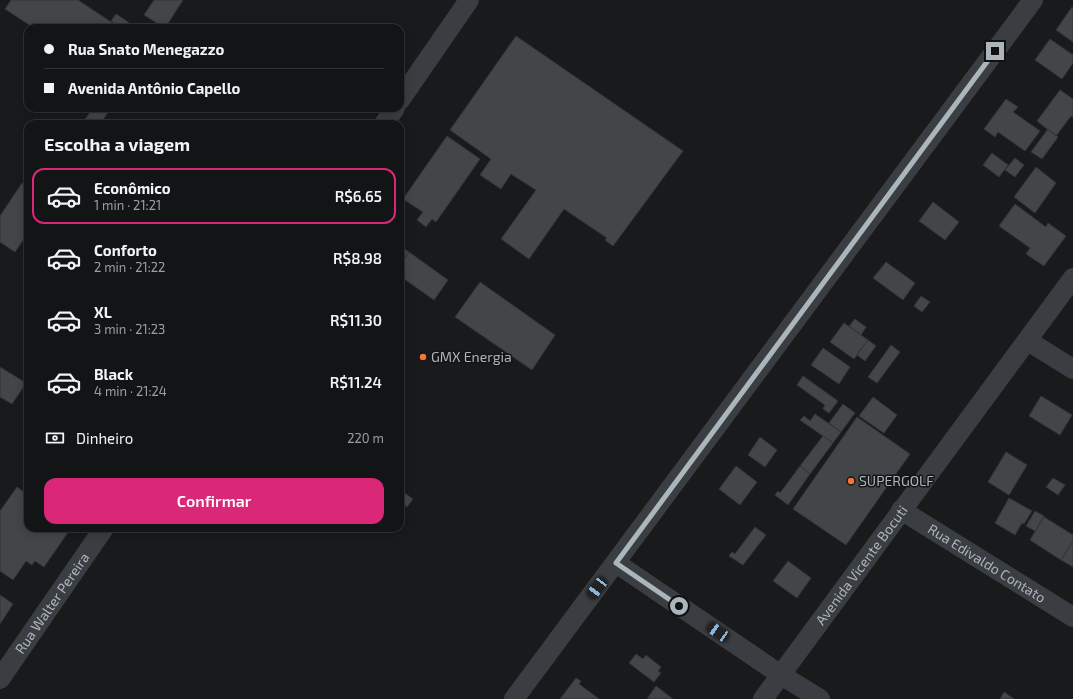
<!DOCTYPE html>
<html lang="pt">
<head>
<meta charset="utf-8">
<style>
  body { margin:0; font-family:"Exo 2",sans-serif; background:#1c1d1e; color:#f1f3f6; height:100vh; display:flex; flex-direction:column; font-size:15px; white-space:nowrap }
  * { box-sizing:border-box; margin:0 }
  p { font-size:13px; color:#9d9ea0 }
  .icon { flex:none; width:22px; height:22px; fill:none; stroke:currentColor; stroke-width:2; stroke-linecap:round; stroke-linejoin:round }
  .map { position:relative; flex:1; overflow:hidden }
  .drawer { position:absolute; left:24px; top:120px; width:380px; height:412px; display:flex; flex-direction:column; background:#131415; border-radius:12px; box-shadow:0 2px 10px #0003,0 0 0 1px #323334 }
  .drawer>* { flex:none }
  .banner { position:absolute; left:24px; top:24px; width:380px; height:88px; border-radius:12px; box-shadow:0 2px 10px #0003,0 0 0 1px #323334; display:grid; align-content:center; height:88px; padding:0 20px; background:#131415 }
  .end { position:absolute; width:18px; height:18px; margin:-9px; border:5px solid #abb6bc; background:#111; box-shadow:0 0 0 2px #111 }
  .from { border-radius:50% }
  .car { position:absolute; width:12px; height:24px; margin:-12px -6px; border-radius:5px; box-shadow:0 0 3px 1px #0007; background:linear-gradient(#222 24%,#8ab4d8 0 40%,#222 0 76%,#8ab4d8 0 86%,#222 0) }
  .banner b { display:flex; align-items:center; gap:14px; height:38px; font-size:15px }
  .banner b+b { border-top:1px solid #323334 }
  .banner i { width:10px; height:10px; background:#f1f3f6 }
  ul { padding:0; list-style:none }
  li { display:flex; align-items:center; gap:12px; height:56px; margin:0 8px 6px; padding:0 12px; border:2px solid transparent; border-radius:12px }
  li div { flex:1 }
  li b { display:block; font-size:15px }
  li em { font-style:normal; font-weight:600 }
  li.current { border-color:#db2777 }
  li>.icon { width:36px; height:36px; stroke-width:1.5 }
  h2 { padding:0 20px; font-size:18px; line-height:48px }
  .pay { display:flex; align-items:center; gap:10px; height:44px; padding:0 20px; font-size:15px }
  .pay p { margin-inline-start:auto }
  .cta { display:flex; gap:8px; margin-top:auto; padding:8px 20px }
  .cta a { flex:1; height:46px; border-radius:12px; background:#db2777; color:#fff; font-size:16px; font-weight:600; line-height:46px; text-align:center }
  .map>svg:first-child { display:block }
  .building { fill:#434649; stroke:#333538 }
  .lines { fill:none; stroke-linecap:round; stroke-linejoin:round }
  .street { stroke:#3a3d41; stroke-width:20 }
  .route { stroke:#abb6bc; stroke-width:5 }
  .poi-dot { fill:#f87535; stroke:#141517; stroke-width:1.5 }
  .labels { text-anchor:middle; stroke-width:3; stroke-linejoin:round; paint-order:stroke }
  .poi-label { font-size:14px; fill:#abb6bc; stroke:#141517; text-anchor:start }
  .street-label { font-size:14px; fill:#abb6bc; stroke:#141517 }
</style>
</head>
<body>
<div class="map">
<svg width="1073" height="699" viewBox="0 0 1073 699">
  <rect width="100%" height="100%" fill="#191a1c"/>
  <!-- building -->
  <path class="building" d="M 11,0 L 78,0 L 120,28 L 34,28 L 5,9 Z
    M 154,0 L 183,0 L 165,28 L 144,15 Z
    M 1072,7 L 1073,8 L 1073,42 L 1056,30 Z
    M 116,14 L 137,28 L 121,28 L 111,21 Z
    M 516,36 L 683,151 L 613,246 L 605,240 L 607,238 L 564,209 L 529,259 L 501,239 L 536,190 L 511,174 L 501,189 L 480,175 L 491,159 L 450,130 Z
    M 1050,39 L 1073,55 L 1073,63 L 1062,79 L 1035,60 Z
    M 1060,90 L 1073,99 L 1073,117 L 1071,116 L 1056,136 L 1037,121 Z
    M 1006,99 L 1018,107 L 1013,112 L 1040,131 L 1025,151 L 998,132 L 995,137 L 984,129 Z
    M 93,108 L 111,108 L 100,124 L 82,124 Z
    M 1048,129 L 1058,137 L 1042,159 L 1031,152 Z
    M 447,136 L 480,159 L 436,222 L 432,219 L 426,227 L 417,220 L 423,212 L 403,199 Z
    M 992,153 L 1008,165 L 999,177 L 983,165 Z
    M 1015,158 L 1024,165 L 1015,177 L 1005,170 Z
    M 1036,167 L 1056,183 L 1035,213 L 1014,197 Z
    M 22,183 L 28,187 L 28,233 L 15,252 L 0,242 L 0,216 Z
    M 933,202 L 959,222 L 945,240 L 919,221 Z
    M 1015,204 L 1046,227 L 1048,223 L 1066,236 L 1044,266 L 1026,254 L 1030,248 L 999,226 Z
    M 400,246 L 409,252 L 404,260 L 400,258 Z
    M 409,252 L 448,280 L 434,300 L 400,276 L 400,265 Z
    M 886,262 L 915,283 L 903,300 L 873,278 Z
    M 480,282 L 555,335 L 532,370 L 455,317 Z
    M 921,296 L 930,302 L 922,312 L 914,306 Z
    M 855,319 L 866,327 L 861,335 L 849,326 Z
    M 844,323 L 868,340 L 854,359 L 830,342 Z
    M 868,340 L 876,346 L 865,361 L 857,355 Z
    M 891,345 L 900,352 L 877,383 L 868,377 Z
    M 823,348 L 850,367 L 839,384 L 811,365 Z
    M 0,367 L 26,383 L 12,404 L 0,397 Z
    M 803,376 L 838,401 L 829,413 L 823,409 L 825,405 L 797,385 Z
    M 1041,396 L 1072,415 L 1060,435 L 1029,416 Z
    M 873,397 L 897,415 L 884,433 L 859,416 Z
    M 843,404 L 855,413 L 841,432 L 829,423 Z
    M 815,414 L 841,432 L 833,443 L 800,420 L 804,416 L 810,421 Z
    M 857,417 L 910,454 L 846,545 L 793,509 Z
    M 823,436 L 833,443 L 810,474 L 800,466 Z
    M 760,437 L 777,450 L 765,467 L 748,455 Z
    M 1006,452 L 1027,465 L 1009,495 L 988,482 Z
    M 736,466 L 757,482 L 740,505 L 719,489 Z
    M 800,466 L 810,474 L 788,505 L 775,495 L 778,491 L 780,493 Z
    M 1053,478 L 1065,485 L 1058,495 L 1046,487 Z
    M 17,487 L 28,495 L 28,528 L 71,528 L 44,567 L 35,561 L 32,565 L 26,561 L 13,580 L 0,571 L 0,511 Z
    M 400,490 L 413,499 L 407,507 L 400,502 Z
    M 1009,498 L 1032,511 L 1024,524 L 1022,523 L 1015,535 L 995,523 Z
    M 1035,511 L 1044,516 L 1035,531 L 1026,526 Z
    M 1044,517 L 1073,535 L 1073,541 L 1061,560 L 1030,540 Z
    M 755,527 L 766,535 L 743,565 L 729,556 L 732,552 L 735,554 Z
    M 1073,541 L 1073,567 L 1061,560 Z
    M 788,561 L 811,578 L 797,598 L 773,581 Z
    M 0,595 L 13,604 L 0,624 Z
    M 636,654 L 643,659 L 646,655 L 661,667 L 658,671 L 661,673 L 654,682 L 629,663 Z
    M 576,678 L 581,681 L 579,684 L 599,699 L 560,699 Z
    M 656,686 L 673,699 L 647,699 Z
    M 1004,692 L 1014,699 L 1000,699 Z"/>
  <g class="lines">
    <!-- street -->
    <g class="street">
      <path d="M 400,100 L 469,0"/>
      <path d="M 384,124 L 395,108"/>
      <path d="M 1028,341 L 1073,369"/>
      <path id="s1" d="M 901,510 L 1073,617"/>
      <path d="M 616,563 L 781,675 L 820,699"/>
      <path id="s2" d="M 0,679 L 104,528"/>
      <path d="M 514,699 L 1033,0"/>
      <path id="s3" d="M 763,699 L 1073,278"/>
    </g>
  </g>
  <g class="lines">
    <!-- route -->
    <path class="route" d="M 679,606 L 616,563 L 995,51"/>
  </g>
  <!-- markers -->
  <g class="poi-dot">
    <circle cx="423" cy="357" r="4"/>
    <circle cx="851" cy="481" r="4"/>
  </g>
  <g class="labels">
    <!-- poi labels -->
    <g class="poi-label">
      <text x="431" y="362">GMX Energia</text>
      <text x="859" y="486">SUPERGOLF</text>
    </g>
    <!-- street labels -->
    <g class="street-label">
      <text dy="5" stroke="none"><textPath href="#s1" startOffset="101">Rua Edivaldo Contato</textPath></text>
      <text dy="5" stroke="none"><textPath href="#s3" startOffset="166">Avenida Vicente Bocuti</textPath></text>
      <text dy="5" stroke="none"><textPath href="#s2" startOffset="92">Rua Walter Pereira</textPath></text>
    </g>
  </g>
</svg>
<i class="end from" style="left:679px;top:606px"></i>
<i class="end" style="left:995px;top:51px"></i>
<i class="car" style="left:597px;top:588px;rotate:217deg"></i>
<i class="car" style="left:718px;top:632px;rotate:304deg"></i>
<div class="banner">
<b><i class="from"></i>Rua Snato Menegazzo</b>
<b><i></i>Avenida Antônio Capello</b>
</div>
<section class="drawer">
<h2>Escolha a viagem</h2>
<ul>
<li class="current"><svg class="icon" aria-label="car" viewBox="0 0 24 24"><path d="M5 17H2v-5l4-1 3-4h7l3 4 3 1v5h-3M9 17h6M6 11h13"/><circle cx="7" cy="17" r="2"/><circle cx="17" cy="17" r="2"/></svg><div><b>Econômico</b><p>1 min · 21:21</p></div><em>R$6.65</em></li>
<li><svg class="icon" aria-label="car" viewBox="0 0 24 24"><path d="M5 17H2v-5l4-1 3-4h7l3 4 3 1v5h-3M9 17h6M6 11h13"/><circle cx="7" cy="17" r="2"/><circle cx="17" cy="17" r="2"/></svg><div><b>Conforto</b><p>2 min · 21:22</p></div><em>R$8.98</em></li>
<li><svg class="icon" aria-label="car" viewBox="0 0 24 24"><path d="M5 17H2v-5l4-1 3-4h7l3 4 3 1v5h-3M9 17h6M6 11h13"/><circle cx="7" cy="17" r="2"/><circle cx="17" cy="17" r="2"/></svg><div><b>XL</b><p>3 min · 21:23</p></div><em>R$11.30</em></li>
<li><svg class="icon" aria-label="car" viewBox="0 0 24 24"><path d="M5 17H2v-5l4-1 3-4h7l3 4 3 1v5h-3M9 17h6M6 11h13"/><circle cx="7" cy="17" r="2"/><circle cx="17" cy="17" r="2"/></svg><div><b>Black</b><p>4 min · 21:24</p></div><em>R$11.24</em></li>
</ul>
<div class="pay"><svg class="icon" aria-label="cash" viewBox="0 0 24 24"><path d="M3 7h18v10H3z"/><circle cx="12" cy="12" r="2"/></svg>Dinheiro<p>220 m</p></div>
<div class="cta"><a>Confirmar</a></div>
</section>
</div>
</body>
</html>
